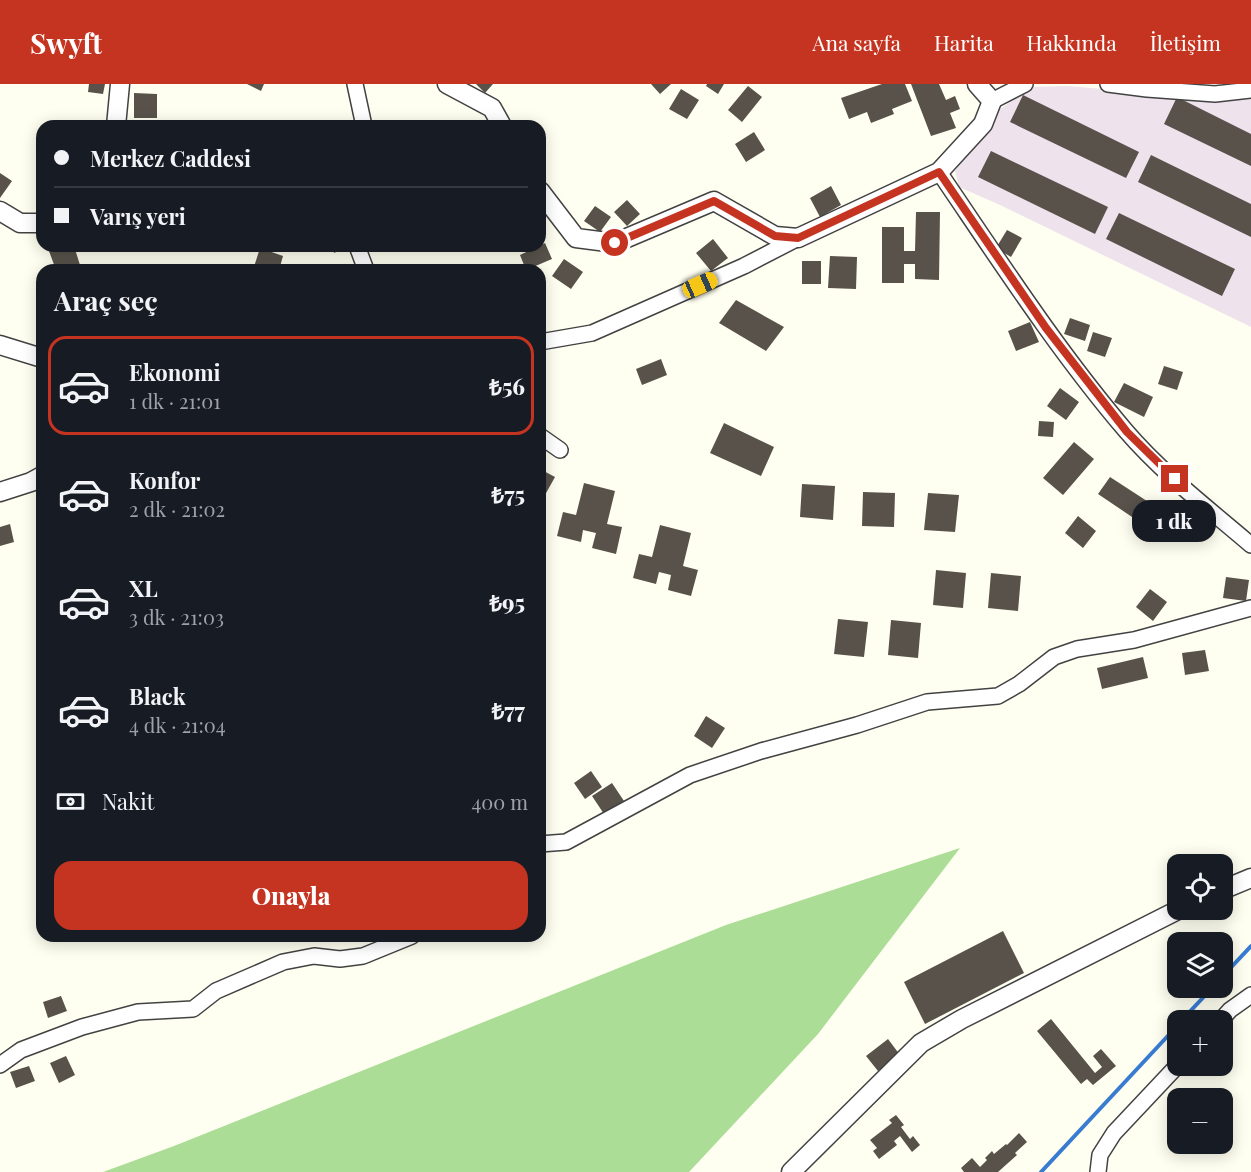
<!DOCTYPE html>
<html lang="tr">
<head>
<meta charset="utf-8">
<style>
  body { margin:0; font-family:"Playfair Display",serif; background:#20242c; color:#f1f3f6; height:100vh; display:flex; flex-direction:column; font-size:22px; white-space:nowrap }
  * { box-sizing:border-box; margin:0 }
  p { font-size:20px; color:#9ea1a6 }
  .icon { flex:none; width:33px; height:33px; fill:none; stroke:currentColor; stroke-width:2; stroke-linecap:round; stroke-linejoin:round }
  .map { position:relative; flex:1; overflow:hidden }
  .side { position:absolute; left:36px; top:180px; width:510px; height:678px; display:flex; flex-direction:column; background:#171b24; border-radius:18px; box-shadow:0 3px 15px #0003 }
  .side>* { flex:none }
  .hud { position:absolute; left:36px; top:36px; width:510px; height:132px; border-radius:18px; box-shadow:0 3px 15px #0003; display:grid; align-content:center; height:132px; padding:0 18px; background:#171b24 }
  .fabs { position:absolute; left:1167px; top:770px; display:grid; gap:12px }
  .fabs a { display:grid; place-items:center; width:66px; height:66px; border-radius:12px; background:#171b24; box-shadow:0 3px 15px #0003; font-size:30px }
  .end { position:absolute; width:27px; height:27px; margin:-14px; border:8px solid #c53421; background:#fff; box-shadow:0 0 0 3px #fff }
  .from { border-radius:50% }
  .bubble { position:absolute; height:42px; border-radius:18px; background:#171b24; box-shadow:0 3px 15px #0003; font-size:20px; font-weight:800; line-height:42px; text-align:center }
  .car { position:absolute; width:18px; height:36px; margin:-18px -9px; border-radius:8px; box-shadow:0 0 4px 2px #0007; background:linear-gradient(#f5c518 24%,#345 0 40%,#f5c518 0 76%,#345 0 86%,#f5c518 0) }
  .hud b { display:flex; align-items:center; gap:21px; height:57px; font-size:22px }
  .hud b+b { border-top:2px solid #363941 }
  .hud i { width:15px; height:15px; background:#f1f3f6 }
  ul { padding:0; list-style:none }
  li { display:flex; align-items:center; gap:18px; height:99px; margin:0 12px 9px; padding:0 6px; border:3px solid transparent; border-radius:18px }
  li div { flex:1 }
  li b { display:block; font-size:22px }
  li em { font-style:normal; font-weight:800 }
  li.selected { border-color:#c53421 }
  li>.icon { width:54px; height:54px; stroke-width:1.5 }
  h2 { padding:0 18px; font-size:27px; line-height:72px }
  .pay { display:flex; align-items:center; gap:15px; height:66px; padding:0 18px; font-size:22px }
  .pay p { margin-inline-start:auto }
  .primary-button { display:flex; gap:12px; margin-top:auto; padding:12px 18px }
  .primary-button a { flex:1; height:69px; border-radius:18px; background:#c53421; color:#fff; font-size:24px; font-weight:800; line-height:69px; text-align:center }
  header { display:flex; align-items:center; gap:36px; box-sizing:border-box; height:84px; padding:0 30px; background:#c53421; color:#fff }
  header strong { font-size:28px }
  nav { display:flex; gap:33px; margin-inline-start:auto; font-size:21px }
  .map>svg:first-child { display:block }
  .industrial { fill:#eee3ed }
  .forest { fill:#abdd97 }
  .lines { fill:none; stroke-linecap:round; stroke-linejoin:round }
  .stream { stroke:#387cd2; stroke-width:4 }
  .building { fill:#58524b }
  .minor-casing { stroke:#424242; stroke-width:18 }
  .tertiary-casing { stroke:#424242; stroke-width:21 }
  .minor { stroke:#fff; stroke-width:15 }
  .tertiary { stroke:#fff; stroke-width:18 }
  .route { stroke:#c53421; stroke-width:8 }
</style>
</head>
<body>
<header>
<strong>Swyft</strong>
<nav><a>Ana sayfa</a><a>Harita</a><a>Hakkında</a><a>İletişim</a></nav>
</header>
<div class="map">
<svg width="1251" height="1088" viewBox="0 0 1251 1088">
  <rect width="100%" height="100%" fill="#fffff1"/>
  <!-- industrial -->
  <path class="industrial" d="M 1068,2 L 1187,12 L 1251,9 L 1251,243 L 1000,121 L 959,103 L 955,87 L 995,29 L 1030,3 Z"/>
  <!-- forest -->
  <path class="forest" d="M 960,764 L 818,950 L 689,1088 L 103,1088 L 174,1062 L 726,841 Z"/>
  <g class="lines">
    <!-- stream -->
    <path class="stream" d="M 1222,893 L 1251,862
      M 1182,936 L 1213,903
      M 1041,1088 L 1178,941"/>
  </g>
  <!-- building -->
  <path class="building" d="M 89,0 L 105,0 L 103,10 L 88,8 Z
    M 247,0 L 264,0 L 261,7 Z
    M 476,0 L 493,0 L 485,9 Z
    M 651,0 L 671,0 L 660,10 Z
    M 707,0 L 724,0 L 718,10 L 706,2 Z
    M 882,0 L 905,0 L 912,17 L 892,25 L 894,30 L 871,39 L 867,28 L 849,35 L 841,14 Z
    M 911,0 L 939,0 L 946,16 L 955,12 L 960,25 L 950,29 L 956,44 L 931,52 Z
    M 748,2 L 762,13 L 742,38 L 728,26 Z
    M 681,5 L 699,16 L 687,35 L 669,25 Z
    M 134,9 L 157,10 L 157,34 L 134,34 Z
    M 1023,11 L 1139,68 L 1126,94 L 1010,38 Z
    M 1177,13 L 1251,50 L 1251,82 L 1164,40 Z
    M 754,48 L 765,66 L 746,78 L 735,60 Z
    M 991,67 L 1108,123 L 1095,150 L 978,93 Z
    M 1151,71 L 1251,120 L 1251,153 L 1138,98 Z
    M 0,89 L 12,97 L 0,114 Z
    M 831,102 L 841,121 L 820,133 L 810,114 Z
    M 627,116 L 640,130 L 627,142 L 614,128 Z
    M 595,122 L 611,133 L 600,148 L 584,137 Z
    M 916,128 L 940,128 L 939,196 L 915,195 L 915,180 L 904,180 L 904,199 L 882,199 L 882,143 L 904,143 L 904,167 L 915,167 Z
    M 1119,129 L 1235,185 L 1222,212 L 1106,155 Z
    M 1007,146 L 1022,154 L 1011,173 L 996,164 Z
    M 713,155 L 728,174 L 711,187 L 696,169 Z
    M 545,159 L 552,175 L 526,186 L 520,171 Z
    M 66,162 L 74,162 L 80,181 L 66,186 L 56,186 L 49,167 Z
    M 157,162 L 180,162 L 180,165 L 157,167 Z
    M 323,162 L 339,162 L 335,169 Z
    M 260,164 L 283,172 L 279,186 L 253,186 Z
    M 830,172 L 857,173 L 856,205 L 828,204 Z
    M 564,175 L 583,188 L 571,205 L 552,192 Z
    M 802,177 L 821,177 L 821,200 L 802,200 Z
    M 736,216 L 784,243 L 766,267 L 719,239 Z
    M 1070,234 L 1090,241 L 1085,257 L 1064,250 Z
    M 1030,238 L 1039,258 L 1016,267 L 1008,247 Z
    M 1093,248 L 1112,254 L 1105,273 L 1087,267 Z
    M 661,275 L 667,291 L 642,301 L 636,285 Z
    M 1164,282 L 1183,288 L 1177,306 L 1158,300 Z
    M 1124,299 L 1153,313 L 1144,333 L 1114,318 Z
    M 1060,304 L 1079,318 L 1066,336 L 1047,322 Z
    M 1039,337 L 1054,338 L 1053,353 L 1038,352 Z
    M 724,339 L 774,363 L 761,392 L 710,369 Z
    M 1074,358 L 1094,375 L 1063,411 L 1043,394 Z
    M 540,385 L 555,393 L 540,420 Z
    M 1110,393 L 1150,419 L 1138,437 L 1098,410 Z
    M 584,399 L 615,407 L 607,440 L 622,443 L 616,470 L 592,464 L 596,449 L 583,446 L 581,458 L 557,452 L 563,428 L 576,431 Z
    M 802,400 L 835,402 L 833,436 L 800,433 Z
    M 863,408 L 895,409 L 894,443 L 862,442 Z
    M 928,409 L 959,411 L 955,448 L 924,446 Z
    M 1078,432 L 1096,447 L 1083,464 L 1065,449 Z
    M 10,440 L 14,458 L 0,462 L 0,443 Z
    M 660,441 L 691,449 L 683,482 L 698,486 L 691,512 L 668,506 L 671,491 L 659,488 L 656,500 L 633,494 L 639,470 L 652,473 Z
    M 936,486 L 966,489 L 963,524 L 933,521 Z
    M 991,489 L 1021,492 L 1018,527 L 988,524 Z
    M 1226,493 L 1249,496 L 1246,517 L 1223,514 Z
    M 1150,505 L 1167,518 L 1153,537 L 1136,523 Z
    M 838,535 L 868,538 L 864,573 L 834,570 Z
    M 891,536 L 921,539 L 918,574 L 888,571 Z
    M 1205,566 L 1209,587 L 1185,591 L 1182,569 Z
    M 1143,573 L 1148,594 L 1102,605 L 1097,584 Z
    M 706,632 L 725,644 L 712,664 L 694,652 Z
    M 591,687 L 602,703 L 585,715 L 574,699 Z
    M 612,699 L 624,717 L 604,730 L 592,712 Z
    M 1003,847 L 1024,889 L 925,940 L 904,898 Z
    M 1178,867 L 1178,887 L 1169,871 Z
    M 61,912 L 67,927 L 48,934 L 43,918 Z
    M 1051,935 L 1095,989 L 1102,983 L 1093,972 L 1101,965 L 1116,982 L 1093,1001 L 1087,995 L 1081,1000 L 1037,947 Z
    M 888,955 L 900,971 L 878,987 L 866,972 Z
    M 66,972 L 75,991 L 59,999 L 50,979 Z
    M 29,982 L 35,997 L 16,1004 L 10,988 Z
    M 896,1031 L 904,1041 L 901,1043 L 910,1055 L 913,1052 L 920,1061 L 912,1068 L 900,1052 L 894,1057 L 897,1061 L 879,1075 L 873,1067 L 877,1064 L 870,1056 L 892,1039 L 889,1036 Z
    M 1019,1049 L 1027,1058 L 1015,1069 L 1017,1071 L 998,1088 L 964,1088 L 961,1084 L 972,1074 L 980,1083 L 987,1076 L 985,1074 L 992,1067 L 994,1070 L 1006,1060 L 1007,1061 Z"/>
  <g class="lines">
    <!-- minor casing -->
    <g class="minor-casing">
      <path id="minor" d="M 355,0 L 364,42
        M 1108,0 L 1147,5 L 1215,10 L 1251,6
        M 992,17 L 1025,0
        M 939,88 C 999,176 1057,266 1126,347 C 1163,390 1209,425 1251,461
        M 357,162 L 366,186
        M 540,258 L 592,249 L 744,182 L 798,154
        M 540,352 L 560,366
        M 540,760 L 566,758 L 690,691 L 761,667 L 857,641 L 927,618 L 998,612 L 1019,600 L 1054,573 L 1077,565 L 1134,556 L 1251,524
        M 1221,936 L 1230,926 L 1251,911
        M 0,981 L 21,966 L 82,943 L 138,928 L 193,925 L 216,907 L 283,878 L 314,872 L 340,875 L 363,872 L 412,852
        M 1098,1088 L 1100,1071 L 1114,1049 L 1178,981"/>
    </g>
    <!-- tertiary casing -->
    <g class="tertiary-casing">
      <path id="tertiary" d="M 447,0 L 492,24 L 502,42
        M 116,42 L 120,0
        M 540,107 L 576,154 L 615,159 L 714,117 L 775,152 L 798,154 L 939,88 L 983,40 L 992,17 L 977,0
        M 0,127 L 20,139 L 42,139
        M 0,261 L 42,274
        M 0,408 L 31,398 L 42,392
        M 1222,806 L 1251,794
        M 791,1088 L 921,959 L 962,935 L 1180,825"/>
    </g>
    <!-- minor -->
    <use href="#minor" class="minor"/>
    <!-- tertiary -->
    <use href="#tertiary" class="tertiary"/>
  </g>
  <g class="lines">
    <!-- route -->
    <path class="route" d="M 615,159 L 714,117 L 775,152 L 798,154 L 939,88 L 1046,244 L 1127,348 L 1175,395"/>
  </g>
</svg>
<div class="fabs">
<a><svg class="icon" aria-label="locate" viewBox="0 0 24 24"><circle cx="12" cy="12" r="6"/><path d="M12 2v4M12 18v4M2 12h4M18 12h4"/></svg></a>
<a><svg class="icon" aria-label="layers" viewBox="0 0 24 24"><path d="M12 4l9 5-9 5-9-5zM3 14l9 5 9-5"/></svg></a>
<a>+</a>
<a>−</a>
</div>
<i class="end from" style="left:615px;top:159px"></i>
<i class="end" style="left:1175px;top:395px"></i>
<div class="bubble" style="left:1132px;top:416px;width:84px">1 dk</div>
<i class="car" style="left:700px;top:201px;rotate:66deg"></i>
<div class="hud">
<b><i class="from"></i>Merkez Caddesi</b>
<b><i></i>Varış yeri</b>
</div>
<section class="side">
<h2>Araç seç</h2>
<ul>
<li class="selected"><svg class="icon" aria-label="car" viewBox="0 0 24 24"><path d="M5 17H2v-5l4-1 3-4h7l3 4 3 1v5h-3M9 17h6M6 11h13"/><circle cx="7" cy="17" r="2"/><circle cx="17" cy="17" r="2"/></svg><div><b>Ekonomi</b><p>1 dk · 21:01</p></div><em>₺56</em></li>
<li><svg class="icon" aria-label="car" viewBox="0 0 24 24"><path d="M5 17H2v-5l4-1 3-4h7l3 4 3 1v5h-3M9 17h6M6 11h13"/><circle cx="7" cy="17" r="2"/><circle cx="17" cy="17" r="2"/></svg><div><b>Konfor</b><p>2 dk · 21:02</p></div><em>₺75</em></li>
<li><svg class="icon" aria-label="car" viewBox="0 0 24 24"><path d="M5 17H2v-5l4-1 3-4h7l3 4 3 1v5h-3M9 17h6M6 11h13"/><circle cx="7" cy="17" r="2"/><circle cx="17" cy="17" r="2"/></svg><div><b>XL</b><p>3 dk · 21:03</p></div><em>₺95</em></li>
<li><svg class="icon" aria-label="car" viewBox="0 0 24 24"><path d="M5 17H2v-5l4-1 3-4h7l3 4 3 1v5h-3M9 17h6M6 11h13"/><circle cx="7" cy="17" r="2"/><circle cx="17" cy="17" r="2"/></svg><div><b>Black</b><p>4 dk · 21:04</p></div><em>₺77</em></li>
</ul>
<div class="pay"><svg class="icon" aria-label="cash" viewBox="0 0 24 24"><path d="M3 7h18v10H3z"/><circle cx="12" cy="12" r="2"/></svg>Nakit<p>400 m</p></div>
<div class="primary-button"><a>Onayla</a></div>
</section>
</div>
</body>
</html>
